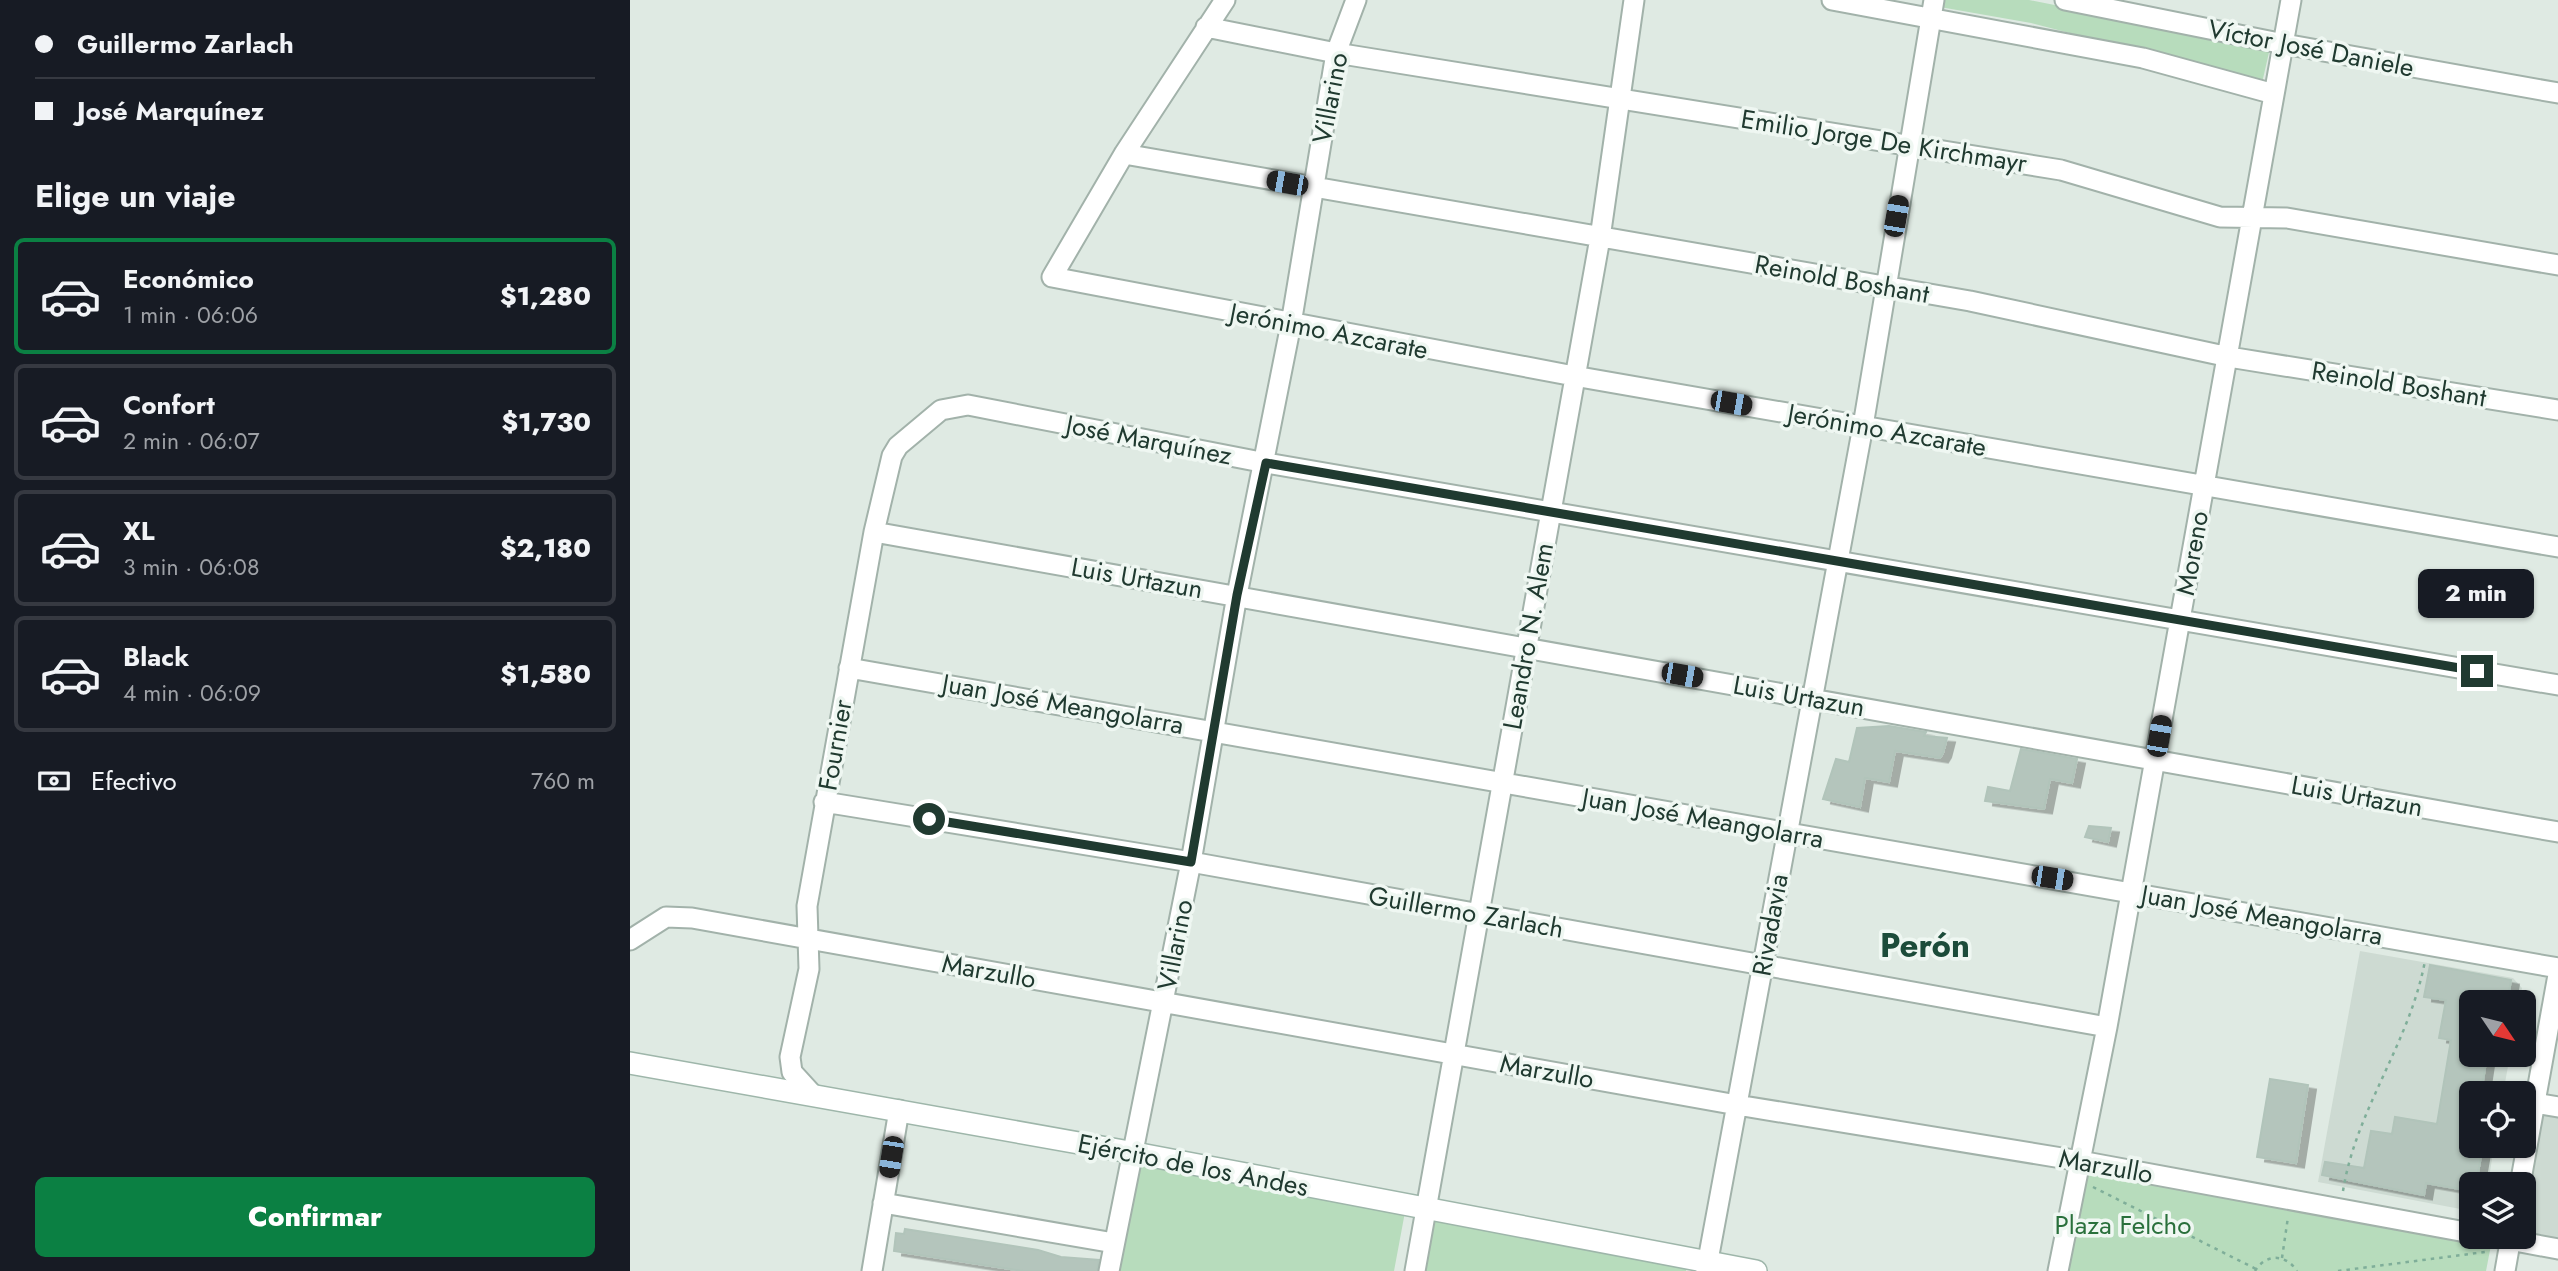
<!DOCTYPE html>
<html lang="es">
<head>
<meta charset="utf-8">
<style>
  body { margin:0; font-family:Jost,sans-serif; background:#242831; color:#f1f3f6; height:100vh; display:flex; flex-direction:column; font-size:26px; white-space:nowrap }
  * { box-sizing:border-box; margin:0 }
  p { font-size:23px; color:#9ea1a6 }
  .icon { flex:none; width:38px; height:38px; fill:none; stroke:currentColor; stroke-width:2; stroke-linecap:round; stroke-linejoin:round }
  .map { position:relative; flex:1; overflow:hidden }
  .details { display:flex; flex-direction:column; background:#171b24; width:630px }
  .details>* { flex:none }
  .hud { display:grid; align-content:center; height:154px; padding:0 35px; background:#171b24 }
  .needle { width:46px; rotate:125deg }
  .controls { position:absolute; left:1829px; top:990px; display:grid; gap:14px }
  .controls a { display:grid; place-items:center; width:77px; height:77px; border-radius:10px; background:#171b24; box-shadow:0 2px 5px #0004; font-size:35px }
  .end { position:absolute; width:32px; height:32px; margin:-16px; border:9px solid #203a30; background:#fff; box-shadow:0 0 0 4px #fff }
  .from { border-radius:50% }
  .bubble { position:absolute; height:49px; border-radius:10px; background:#171b24; box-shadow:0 2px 5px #0004; font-size:23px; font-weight:800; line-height:49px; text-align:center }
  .car { position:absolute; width:21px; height:42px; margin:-21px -10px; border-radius:9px; box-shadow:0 0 5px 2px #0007; background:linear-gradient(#222 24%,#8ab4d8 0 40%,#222 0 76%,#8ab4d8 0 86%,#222 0) }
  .hud b { display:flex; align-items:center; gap:24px; height:66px; font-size:26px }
  .hud b+b { border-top:2px solid #363941 }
  .hud i { width:18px; height:18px; background:#f1f3f6 }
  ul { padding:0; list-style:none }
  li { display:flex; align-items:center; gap:21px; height:116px; margin:0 14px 10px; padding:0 21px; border:4px solid #363941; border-radius:10px }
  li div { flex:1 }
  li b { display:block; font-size:26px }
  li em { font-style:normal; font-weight:800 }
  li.current { border-color:#0b8043 }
  li>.icon { width:63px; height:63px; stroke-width:1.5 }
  h2 { padding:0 35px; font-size:32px; line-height:84px }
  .pay { display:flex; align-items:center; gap:18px; height:77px; padding:0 35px; font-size:26px }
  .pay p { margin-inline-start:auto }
  .cta { display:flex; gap:14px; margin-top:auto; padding:14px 35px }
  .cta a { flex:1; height:80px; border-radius:10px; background:#0b8043; color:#fff; font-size:28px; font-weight:800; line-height:80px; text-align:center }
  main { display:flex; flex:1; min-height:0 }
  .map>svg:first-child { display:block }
  .built { fill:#cddad2 }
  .green { fill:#b7dcbc }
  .building { fill:#b4c5bc; stroke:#b1c4ba; stroke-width:2; filter:url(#shadow) }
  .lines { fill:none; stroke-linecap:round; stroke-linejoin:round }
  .street-casing { stroke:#a2b2aa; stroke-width:23 }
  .secondary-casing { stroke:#9eb6aa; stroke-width:24 }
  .path { stroke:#7fae99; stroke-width:2.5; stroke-dasharray:3.5 5; stroke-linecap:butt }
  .street { stroke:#fff; stroke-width:19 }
  .secondary { stroke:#fff; stroke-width:21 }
  .route { stroke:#203a30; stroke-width:9 }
  .labels { text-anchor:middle; stroke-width:7; stroke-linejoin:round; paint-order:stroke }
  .street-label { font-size:26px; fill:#203a30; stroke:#eff7f2 }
  .park-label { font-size:26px; fill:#2a703c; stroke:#eff7f2 }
  .district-label { font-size:33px; font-weight:bold; fill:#1c4c3a; stroke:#eff7f2 }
</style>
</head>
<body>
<main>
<section class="details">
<div class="hud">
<b><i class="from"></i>Guillermo Zarlach</b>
<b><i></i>José Marquínez</b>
</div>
<h2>Elige un viaje</h2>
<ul>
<li class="current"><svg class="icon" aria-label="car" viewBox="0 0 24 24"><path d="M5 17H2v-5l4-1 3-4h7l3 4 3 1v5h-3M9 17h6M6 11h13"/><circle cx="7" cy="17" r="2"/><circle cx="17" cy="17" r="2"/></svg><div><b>Económico</b><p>1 min · 06:06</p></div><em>$1,280</em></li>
<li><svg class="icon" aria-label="car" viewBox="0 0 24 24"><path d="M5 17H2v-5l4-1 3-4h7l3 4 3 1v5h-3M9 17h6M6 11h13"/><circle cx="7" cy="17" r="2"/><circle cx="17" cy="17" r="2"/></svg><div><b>Confort</b><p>2 min · 06:07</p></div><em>$1,730</em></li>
<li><svg class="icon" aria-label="car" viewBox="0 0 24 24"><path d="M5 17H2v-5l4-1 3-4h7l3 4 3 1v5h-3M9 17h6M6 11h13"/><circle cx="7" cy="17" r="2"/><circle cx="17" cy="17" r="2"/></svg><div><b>XL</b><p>3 min · 06:08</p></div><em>$2,180</em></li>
<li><svg class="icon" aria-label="car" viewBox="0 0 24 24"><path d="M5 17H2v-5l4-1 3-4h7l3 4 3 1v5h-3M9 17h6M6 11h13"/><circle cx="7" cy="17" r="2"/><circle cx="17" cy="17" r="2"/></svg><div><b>Black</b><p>4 min · 06:09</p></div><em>$1,580</em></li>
</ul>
<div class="pay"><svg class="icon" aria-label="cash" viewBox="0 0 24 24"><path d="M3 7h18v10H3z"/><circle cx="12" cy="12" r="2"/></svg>Efectivo<p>760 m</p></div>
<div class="cta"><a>Confirmar</a></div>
</section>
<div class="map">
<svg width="1928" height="1271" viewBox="0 0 1928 1271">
  <defs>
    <filter id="shadow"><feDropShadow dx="8" dy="4.5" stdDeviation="0" flood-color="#0004"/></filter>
  </defs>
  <rect width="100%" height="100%" fill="#dfeae3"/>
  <!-- built -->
  <path class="built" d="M 1730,951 L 1883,978 L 1892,988 L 1889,1003 L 1841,1003 L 1841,1055 L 1880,1055 L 1873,1094 L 1841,1094 L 1841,1146 L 1864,1146 L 1858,1185 L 1841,1185 L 1841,1211 L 1688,1182 Z
    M 1907,1114 L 1928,1118 L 1928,1239 L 1894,1233 L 1894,1189 Z"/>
  <!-- green -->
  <path class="green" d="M 1310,0 L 1399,0 L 1640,48 L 1632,83 L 1401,23 L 1310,7 Z
    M 505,1162 L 775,1212 L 764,1271 L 485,1271 Z
    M 1455,1172 L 1861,1245 L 1856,1271 L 1437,1271 Z
    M 800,1216 L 1058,1263 L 1056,1271 L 789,1271 Z"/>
  <!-- building -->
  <path class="building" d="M 1259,726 L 1296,732 L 1294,736 L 1317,738 L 1313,753 L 1310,758 L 1265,751 L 1259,782 L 1235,778 L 1230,807 L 1193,799 L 1206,759 L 1219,762 L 1227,728 Z
    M 1391,749 L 1447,759 L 1442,783 L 1420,779 L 1414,809 L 1355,801 L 1358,787 L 1380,791 Z
    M 1459,826 L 1481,828 L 1478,842 L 1455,837 Z
    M 1800,965 L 1881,980 L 1877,1003 L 1841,1003 L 1841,1055 L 1857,1055 L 1851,1094 L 1841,1094 L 1841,1148 L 1852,1150 L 1846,1185 L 1841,1185 L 1841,1191 L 1796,1183 L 1794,1195 L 1692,1175 L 1695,1162 L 1734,1168 L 1741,1131 L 1762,1134 L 1765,1117 L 1807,1124 L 1821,1040 L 1809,1038 L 1816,1000 L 1794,997 Z
    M 1640,1079 L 1678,1085 L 1666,1163 L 1627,1157 Z
    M 275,1229 L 408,1250 L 431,1257 L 469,1260 L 467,1271 L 393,1271 L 264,1251 L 266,1233 L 274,1234 Z"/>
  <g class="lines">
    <!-- street casing -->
    <g class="street-casing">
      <path id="street" d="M 595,0 L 494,154 L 422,277 L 944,376 L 1928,547
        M 1202,0 L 1513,58 L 1644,94
        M 1435,0 L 1654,44 L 1928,93
        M 576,27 L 706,53 L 1431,170 L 1590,217 L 1657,218 L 1928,265
        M 494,154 L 1340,301 L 1599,357 L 1928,410
        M 244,532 L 1928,832
        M 219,668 L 1928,968
        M 194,802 L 561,862 L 1477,1027
        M 0,940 L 36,917 L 62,918 L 1107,1105 L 1450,1161 L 1841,1233
        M 183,1095 L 162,1072 L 160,1057 L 179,969 L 177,906 L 244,532 L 262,456 L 268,446 L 311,410 L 338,405 L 636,463 L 1928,685
        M 1905,1103 L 1928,1107
        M 1890,1185 L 1928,975
        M 253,1203 L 484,1243
        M 1864,1237 L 1928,1249
        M 242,1271 L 269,1110
        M 479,1271 L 561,862 L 607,595 L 661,324 L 706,53 L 726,0
        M 785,1271 L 970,238 L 1004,0
        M 1076,1271 L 1233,426 L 1304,0
        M 1428,1271 L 1477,1027 L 1661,0
        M 1875,1271 L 1881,1237"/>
    </g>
    <!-- secondary casing -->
    <g class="secondary-casing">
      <path id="secondary" d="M 0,1063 L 505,1153 L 1126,1271"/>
    </g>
    <!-- path -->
    <path class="path" d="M 1463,1187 L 1626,1269
      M 1713,1191 C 1726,1109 1779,1045 1795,961
      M 1652,1258 L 1658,1217
      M 1625,1271 C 1636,1253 1656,1254 1667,1271
      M 1708,1271 L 1855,1252"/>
    <!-- street -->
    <use href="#street" class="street"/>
    <!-- secondary -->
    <use href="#secondary" class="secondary"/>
  </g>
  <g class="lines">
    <!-- route -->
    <path class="route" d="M 299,819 L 561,862 L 607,595 L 636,463 L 1847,671"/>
  </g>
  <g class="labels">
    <!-- street labels -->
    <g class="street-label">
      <text transform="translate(1681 48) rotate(11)" y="9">Víctor José Daniele</text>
      <text transform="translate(700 98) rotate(-79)" y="9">Villarino</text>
      <text transform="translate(1254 141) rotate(9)" y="9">Emilio Jorge De Kirchmayr</text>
      <text transform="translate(1212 279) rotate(10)" y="9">Reinold Boshant</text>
      <text transform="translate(699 331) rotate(11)" y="9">Jerónimo Azcarate</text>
      <text transform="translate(1769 384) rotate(9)" y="9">Reinold Boshant</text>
      <text transform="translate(1257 430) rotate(10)" y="9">Jerónimo Azcarate</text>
      <text transform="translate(519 440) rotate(11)" y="9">José Marquínez</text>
      <text transform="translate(1562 553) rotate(-80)" y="9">Moreno</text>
      <text transform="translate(507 578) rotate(10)" y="9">Luis Urtazun</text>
      <text transform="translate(898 636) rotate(-80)" y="9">Leandro N. Alem</text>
      <text transform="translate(1169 696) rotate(10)" y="9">Luis Urtazun</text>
      <text transform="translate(433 704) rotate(10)" y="9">Juan José Meangolarra</text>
      <text transform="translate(205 745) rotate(-80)" y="9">Fournier</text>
      <text transform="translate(1727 796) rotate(10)" y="9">Luis Urtazun</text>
      <text transform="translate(1073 818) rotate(10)" y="9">Juan José Meangolarra</text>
      <text transform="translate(836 912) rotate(10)" y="9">Guillermo Zarlach</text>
      <text transform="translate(1632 915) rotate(10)" y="9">Juan José Meangolarra</text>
      <text transform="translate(1140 925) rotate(-80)" y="9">Rivadavia</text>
      <text transform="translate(545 945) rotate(-79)" y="9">Villarino</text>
      <text transform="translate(359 971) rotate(10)" y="9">Marzullo</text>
      <text transform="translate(917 1071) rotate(10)" y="9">Marzullo</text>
      <text transform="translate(563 1165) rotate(11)" y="9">Ejército de los Andes</text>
      <text transform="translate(1476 1166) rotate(10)" y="9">Marzullo</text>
    </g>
    <!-- park labels -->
    <g class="park-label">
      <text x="1493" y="1234">Plaza Felcho</text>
    </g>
    <!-- district labels -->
    <g class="district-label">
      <text x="1295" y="957">Perón</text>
    </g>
  </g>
</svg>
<div class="controls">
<a><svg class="needle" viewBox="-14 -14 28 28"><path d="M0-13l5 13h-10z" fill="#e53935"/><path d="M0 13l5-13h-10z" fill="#9ea1a6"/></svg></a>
<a><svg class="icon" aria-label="locate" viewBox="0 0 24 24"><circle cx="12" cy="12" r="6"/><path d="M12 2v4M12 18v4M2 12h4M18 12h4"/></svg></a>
<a><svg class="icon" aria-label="layers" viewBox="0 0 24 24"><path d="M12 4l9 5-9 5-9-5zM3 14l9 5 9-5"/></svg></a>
</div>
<i class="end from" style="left:299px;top:819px"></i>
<i class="end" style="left:1847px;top:671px"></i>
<div class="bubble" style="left:1788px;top:569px;width:116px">2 min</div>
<i class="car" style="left:657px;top:183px;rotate:280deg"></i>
<i class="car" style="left:1266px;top:216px;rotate:10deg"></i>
<i class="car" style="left:1101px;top:403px;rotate:100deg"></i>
<i class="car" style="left:1052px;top:675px;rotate:100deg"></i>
<i class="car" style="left:1529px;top:736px;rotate:10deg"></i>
<i class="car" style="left:1422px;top:878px;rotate:99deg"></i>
<i class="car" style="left:261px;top:1157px;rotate:189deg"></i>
</div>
</main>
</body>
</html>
